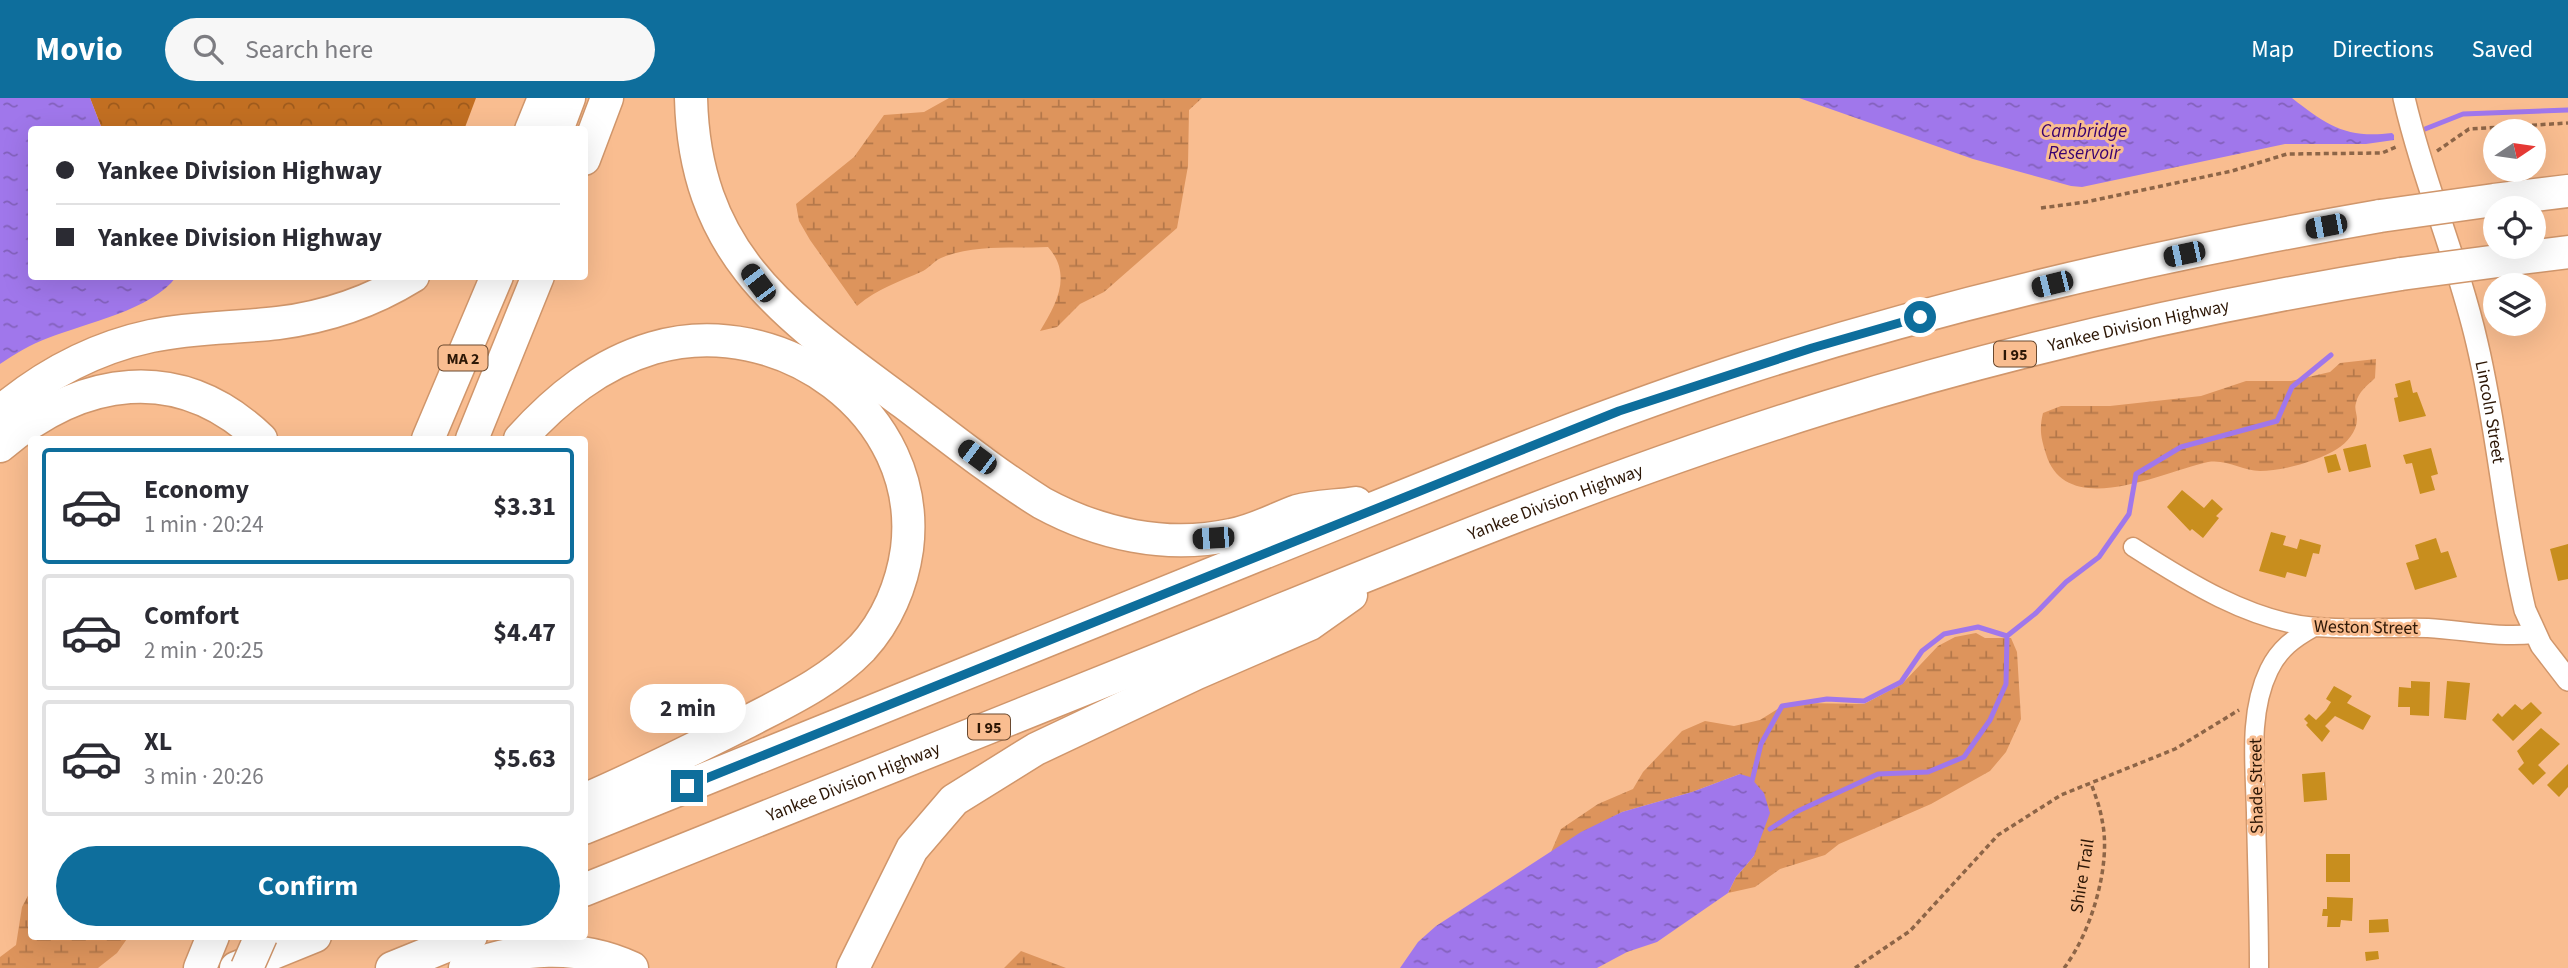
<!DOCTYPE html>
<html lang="en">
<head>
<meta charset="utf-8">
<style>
  body { margin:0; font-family:"Source Sans 3",sans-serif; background:#f7f7f7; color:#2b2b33; height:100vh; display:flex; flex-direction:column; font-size:26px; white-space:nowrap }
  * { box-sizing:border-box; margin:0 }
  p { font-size:23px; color:#7c7c81 }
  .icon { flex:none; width:38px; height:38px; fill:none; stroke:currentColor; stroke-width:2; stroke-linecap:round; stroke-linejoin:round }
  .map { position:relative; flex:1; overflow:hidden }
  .side { position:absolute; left:28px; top:338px; width:560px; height:504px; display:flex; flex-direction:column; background:#fff; border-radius:7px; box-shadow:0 7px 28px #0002 }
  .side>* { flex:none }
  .guide { position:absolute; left:28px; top:28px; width:560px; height:154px; border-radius:7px; box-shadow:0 7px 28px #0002; display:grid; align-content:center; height:154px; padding:0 28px; background:#fff }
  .needle { width:46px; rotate:77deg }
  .buttons { position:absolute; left:2483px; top:21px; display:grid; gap:14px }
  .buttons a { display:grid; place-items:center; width:63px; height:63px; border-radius:50%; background:#fff; box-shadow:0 7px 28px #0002; font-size:35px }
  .end { position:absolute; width:32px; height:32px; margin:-16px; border:9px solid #0e6e9c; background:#fff; box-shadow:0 0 0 4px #fff }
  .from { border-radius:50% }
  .bubble { position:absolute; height:49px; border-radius:24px; background:#fff; box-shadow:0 7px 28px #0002; font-size:23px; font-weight:700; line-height:49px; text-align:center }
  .car { position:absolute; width:21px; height:42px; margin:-21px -10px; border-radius:9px; box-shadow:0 0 5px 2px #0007; background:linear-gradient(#222 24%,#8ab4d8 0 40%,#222 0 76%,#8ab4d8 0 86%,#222 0) }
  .guide b { display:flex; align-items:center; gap:24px; height:66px; font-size:26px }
  .guide b+b { border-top:2px solid #e1e1e2 }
  .guide i { width:18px; height:18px; background:#2b2b33 }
  ul { padding:12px 0 0; list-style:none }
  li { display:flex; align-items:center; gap:21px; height:116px; margin:0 14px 10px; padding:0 14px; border:4px solid #e1e1e2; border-radius:7px }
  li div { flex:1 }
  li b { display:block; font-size:26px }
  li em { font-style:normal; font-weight:700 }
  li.current { border-color:#0e6e9c }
  li>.icon { width:63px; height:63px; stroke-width:1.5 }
  .cta { display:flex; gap:14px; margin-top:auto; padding:14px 28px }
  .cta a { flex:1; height:80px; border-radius:42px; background:#0e6e9c; color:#fff; font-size:28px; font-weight:700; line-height:80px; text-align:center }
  header { display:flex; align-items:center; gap:42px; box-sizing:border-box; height:98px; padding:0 35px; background:#0e6e9c; color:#fff }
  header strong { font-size:33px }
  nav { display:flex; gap:38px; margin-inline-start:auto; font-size:24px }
  .search { width:490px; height:63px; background:#f7f7f7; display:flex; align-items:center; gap:18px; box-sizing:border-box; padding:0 24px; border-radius:38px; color:#7c7c81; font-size:26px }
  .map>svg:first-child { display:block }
  .forest { fill:url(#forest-crowns) }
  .wetland { fill:url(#wetland-marsh) }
  .water { fill:url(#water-ripples) }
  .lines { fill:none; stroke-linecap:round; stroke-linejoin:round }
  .stream { stroke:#a077eb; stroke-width:5 }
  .building { fill:#c88e1e }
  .minor-casing { stroke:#d0966b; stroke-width:21 }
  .tertiary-casing { stroke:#d0966b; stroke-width:24 }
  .motorway-casing { stroke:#d0966b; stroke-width:35 }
  .path { stroke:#8d6547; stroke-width:3.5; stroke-dasharray:5 3.5; stroke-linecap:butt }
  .minor { stroke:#fff; stroke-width:18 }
  .tertiary { stroke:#fff; stroke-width:21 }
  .motorway { stroke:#fff; stroke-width:32 }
  .motorway-bridge-casing { stroke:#d0966b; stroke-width:35; stroke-linecap:butt }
  .motorway-bridge { stroke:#fff; stroke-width:32 }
  .route { stroke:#0e6e9c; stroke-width:9 }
  .labels { text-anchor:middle; stroke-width:6; stroke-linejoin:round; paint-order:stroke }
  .shield { fill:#f9bd90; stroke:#6a492f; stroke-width:2 }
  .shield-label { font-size:16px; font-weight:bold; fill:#2d1706 }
  .street-label { font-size:18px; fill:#2d1706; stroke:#f9bd90 }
  .water-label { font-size:19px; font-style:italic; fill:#3a0270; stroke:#f9bd90 }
</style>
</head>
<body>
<header>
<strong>Movio</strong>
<div class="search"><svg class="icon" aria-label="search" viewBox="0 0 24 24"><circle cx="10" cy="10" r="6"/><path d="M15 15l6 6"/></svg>Search here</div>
<nav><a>Map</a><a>Directions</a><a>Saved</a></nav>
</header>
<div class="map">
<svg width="2568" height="870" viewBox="0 0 2568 870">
  <defs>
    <pattern id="forest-crowns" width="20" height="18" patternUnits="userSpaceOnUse" patternTransform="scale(1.75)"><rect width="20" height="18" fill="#c26f22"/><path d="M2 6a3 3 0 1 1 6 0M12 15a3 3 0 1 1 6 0" fill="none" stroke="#9e5a1c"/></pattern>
    <pattern id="wetland-marsh" width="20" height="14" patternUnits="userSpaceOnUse" patternTransform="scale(1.75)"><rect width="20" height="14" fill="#dd945c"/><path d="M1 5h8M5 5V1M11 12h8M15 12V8" fill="none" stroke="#b4784a"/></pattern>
    <pattern id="water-ripples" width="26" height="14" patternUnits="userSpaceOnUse" patternTransform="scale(1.75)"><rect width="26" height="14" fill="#a077eb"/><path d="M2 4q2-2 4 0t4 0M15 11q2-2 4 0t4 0" fill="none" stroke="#8361bc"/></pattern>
  </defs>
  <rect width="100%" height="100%" fill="#f9bd90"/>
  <!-- forest -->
  <path class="forest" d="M 90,0 L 476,0 L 464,32 L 102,31 Z"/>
  <!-- wetland -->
  <path class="wetland" d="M 949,0 L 1202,0 L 1189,12 L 1188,68 L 1177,130 L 1104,194 L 1080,206 L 1057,229 L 1040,233 C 1056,207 1073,177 1048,149 C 1013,151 974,146 941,160 C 934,163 930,169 923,173 C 899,184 878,190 857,208 L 810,142 L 799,123 L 796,106 L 854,59 L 884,17 L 924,14 Z
    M 2376,261 L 2375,280 C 2368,287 2358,294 2356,305 C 2354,310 2357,316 2357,321 C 2357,333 2347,345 2337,351 C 2318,363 2283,373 2260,373 C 2243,373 2227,361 2208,364 C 2165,373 2066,423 2046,356 C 2041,340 2039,331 2043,315 L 2061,308 L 2110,308 L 2201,298 L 2246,283 L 2291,283 L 2330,274 L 2340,265 Z
    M 1976,535 L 1985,540 L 2011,540 L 2017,554 L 2021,621 L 2006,654 L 1990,673 L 1931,706 L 1839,746 L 1825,757 L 1780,771 L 1755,789 L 1728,795 L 1736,779 L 1754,758 L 1740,676 L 1692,694 L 1622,714 L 1551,754 L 1561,731 L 1598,706 L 1633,691 L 1643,674 L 1682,633 L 1705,623 L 1734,628 L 1760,622 L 1781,609 L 1803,605 L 1864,606 L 1902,586 L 1938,548 L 1955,539 Z
    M 31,792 L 32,838 L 129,838 L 117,855 L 98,870 L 0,870 L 0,859 L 16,847 L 22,809 Z
    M 1021,853 L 1066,870 L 1004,870 Z"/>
  <!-- water -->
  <path class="water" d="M 0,0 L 90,0 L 102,31 L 32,32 L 32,178 L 176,179 C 152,212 86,225 48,240 C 31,246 15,256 0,266 Z
    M 1799,0 L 2292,0 C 2326,27 2347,41 2392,35 L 2394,37 L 2394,42 L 2366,46 L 2285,46 L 2082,89 L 2071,88 L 1973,61 Z
    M 1740,676 L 1750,679 L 1764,695 L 1770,715 L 1754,758 L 1736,779 L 1728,795 L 1657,844 L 1627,854 L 1597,870 L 1400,870 L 1418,844 L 1436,828 L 1581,734 L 1622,714 L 1692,694 Z"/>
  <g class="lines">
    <!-- stream -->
    <path class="stream" d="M 2425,31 L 2463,16 L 2568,12
      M 1752,683 L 1761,646 L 1782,608 L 1827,601 L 1864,603 L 1901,584 L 1922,553 L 1944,536 L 1978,529 L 2007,538 L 2036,515 L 2066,484 L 2099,459 L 2129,416 L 2136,376 L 2181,349 L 2277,323 L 2292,289 L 2331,257
      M 1770,731 L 1798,713 L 1878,676 L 1928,674 L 1964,659 L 1990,622 L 2006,586 L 2007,538"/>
  </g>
  <!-- building -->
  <path class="building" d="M 2410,282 L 2413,295 L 2417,294 L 2426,318 L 2399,324 L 2394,300 L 2398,299 L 2395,286 Z
    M 2366,346 L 2371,369 L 2349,374 L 2343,351 Z
    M 2431,350 L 2438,376 L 2431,378 L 2435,392 L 2420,396 L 2412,365 L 2406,366 L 2403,357 Z
    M 2336,356 L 2341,372 L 2328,375 L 2324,359 Z
    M 2182,392 L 2204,410 L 2212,401 L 2223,411 L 2216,418 L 2219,420 L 2203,440 L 2192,431 L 2190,433 L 2167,409 Z
    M 2271,434 L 2286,438 L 2283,447 L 2297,451 L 2300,441 L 2321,447 L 2319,456 L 2313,455 L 2306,479 L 2287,474 L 2285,480 L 2259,473 Z
    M 2436,440 L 2441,455 L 2448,453 L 2457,479 L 2415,492 L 2406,465 L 2419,461 L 2415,447 Z
    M 2568,446 L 2568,481 L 2558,483 L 2550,451 Z
    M 2411,583 L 2430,584 L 2429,618 L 2410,617 L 2410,609 L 2398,609 L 2399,589 L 2411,590 Z
    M 2447,583 L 2470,585 L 2466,622 L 2444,620 Z
    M 2334,588 L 2352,598 L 2347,605 L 2371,618 L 2363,632 L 2335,618 L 2325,628 L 2330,633 L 2322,644 L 2306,627 L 2308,625 L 2304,621 L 2309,616 L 2316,622 L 2326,612 L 2331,604 L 2326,601 Z
    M 2531,604 L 2542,615 L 2513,643 L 2492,622 L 2498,615 L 2502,619 L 2515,606 L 2522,612 Z
    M 2541,630 L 2560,646 L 2538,667 L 2546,675 L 2533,687 L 2518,671 L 2524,665 L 2517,653 Z
    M 2568,666 L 2568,689 L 2559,699 L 2547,687 Z
    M 2325,674 L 2327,702 L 2304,704 L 2302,676 Z
    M 2326,756 L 2350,756 L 2350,784 L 2326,784 Z
    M 2327,799 L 2353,800 L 2352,823 L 2341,822 L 2340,829 L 2327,829 L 2328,818 L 2322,818 L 2323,811 L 2327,811 Z
    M 2388,821 L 2389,834 L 2369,835 L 2369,822 Z
    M 2378,853 L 2379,861 L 2366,863 L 2365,854 Z"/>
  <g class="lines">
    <!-- minor casing -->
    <g class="minor-casing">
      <path id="minor" d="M 2133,449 C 2186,483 2251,524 2316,529 C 2353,532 2391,529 2428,530 C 2464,532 2498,540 2534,536
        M 2259,870 C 2259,818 2257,767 2256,715 C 2255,669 2248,615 2269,572 C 2279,551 2294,540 2314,529"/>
    </g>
    <!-- tertiary casing -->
    <g class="tertiary-casing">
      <g id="tertiary">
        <path id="s1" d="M 2404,0 C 2423,83 2458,162 2477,245 C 2498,333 2504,424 2525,512 L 2541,547 L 2568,582"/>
      </g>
    </g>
    <!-- motorway casing -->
    <g class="motorway-casing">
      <g id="motorway">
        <path d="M 691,0 C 695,160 788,219 904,305 C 949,339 994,375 1042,405 C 1099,436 1166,451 1231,437 C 1254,433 1275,421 1297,413 C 1315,408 1337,408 1356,405"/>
        <path d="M 531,32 L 544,0"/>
        <path d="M 557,32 L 569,0"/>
        <path d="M 584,61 L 607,0"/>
        <path d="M 2494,102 L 2568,93"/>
        <path d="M 2513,161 L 2568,154"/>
        <path d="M 0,314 C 44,277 95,250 151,238 C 193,229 236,230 278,225 C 327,219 371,204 413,178"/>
        <path d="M 428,341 L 497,178"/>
        <path d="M 472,341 L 538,178"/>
        <path d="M 520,341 C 557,300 599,266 653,250 C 779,213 924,314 907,451 C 902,487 887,523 862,550 C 829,584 787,603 747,624 C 693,651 640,678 584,702"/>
        <path d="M 0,348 C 81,279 178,262 261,341"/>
        <path d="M 584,730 C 809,639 1033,548 1258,457 C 1420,392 1582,323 1749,269 C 1955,203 2167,155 2380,118"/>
        <path id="s2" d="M 584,792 C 803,704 1021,616 1239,529 C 1433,450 1627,371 1827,309 C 2015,251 2207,207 2401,176"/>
        <path d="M 200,870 L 213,838"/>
        <path d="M 236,870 L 315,838"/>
        <path d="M 392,870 L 471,838"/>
        <path d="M 465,870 C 519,849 578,845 632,870"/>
        <path d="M 853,870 L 912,751 L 954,702 L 1036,651 L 1197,575 L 1310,526 L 1351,497"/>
      </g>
    </g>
    <!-- path -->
    <path class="path" d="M 2437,53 L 2469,31 L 2568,25
      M 2041,110 L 2086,104 L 2232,73 L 2287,56 L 2382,55 L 2396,49
      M 1855,870 L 1910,833 L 1998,737 L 2061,697 L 2175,651 L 2239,612
      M 2064,870 C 2091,835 2112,766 2102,722 C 2100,709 2095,697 2091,685"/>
    <!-- minor -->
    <use href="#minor" class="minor"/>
    <!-- tertiary -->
    <use href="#tertiary" class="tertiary"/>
    <!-- motorway -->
    <use href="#motorway" class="motorway"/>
    <!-- motorway-bridge casing -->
    <g class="motorway-bridge-casing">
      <path id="motorway-bridge" d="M 2380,118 L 2494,102
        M 2401,176 L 2513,161
        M 247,870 L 261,838"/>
    </g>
    <!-- motorway-bridge -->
    <use href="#motorway-bridge" class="motorway-bridge"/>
  </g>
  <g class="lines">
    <!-- route -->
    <path class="route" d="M 687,688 L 1619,313 L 1812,250 L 1920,219"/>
  </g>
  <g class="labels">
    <!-- shield labels -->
    <g class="shield">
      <rect x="1994" y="243.5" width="42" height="25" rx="5"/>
      <rect x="438.5" y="247.5" width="49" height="25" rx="5"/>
      <rect x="968" y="616.5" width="42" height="25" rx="5"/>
    </g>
    <g class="shield-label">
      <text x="2015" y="262">I 95</text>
      <text x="463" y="266">MA 2</text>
      <text x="989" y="635">I 95</text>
    </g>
    <!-- street labels -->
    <g class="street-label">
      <text dy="6" stroke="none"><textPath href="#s2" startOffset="1656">Yankee Division Highway</textPath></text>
      <text dy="6" stroke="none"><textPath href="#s1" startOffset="326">Lincoln Street</textPath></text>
      <text dy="6" stroke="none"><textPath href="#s2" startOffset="1046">Yankee Division Highway</textPath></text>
      <text transform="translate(2366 529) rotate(1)" y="6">Weston Street</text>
      <text dy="6" stroke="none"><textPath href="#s2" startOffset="290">Yankee Division Highway</textPath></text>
      <text transform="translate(2256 688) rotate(-91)" y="6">Shade Street</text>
      <text transform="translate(2082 778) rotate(-81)" y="6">Shire Trail</text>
    </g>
    <!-- water labels -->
    <g class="water-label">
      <text x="2084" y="39">Cambridge<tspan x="2084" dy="22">Reservoir</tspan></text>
    </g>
  </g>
</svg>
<div class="buttons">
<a><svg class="needle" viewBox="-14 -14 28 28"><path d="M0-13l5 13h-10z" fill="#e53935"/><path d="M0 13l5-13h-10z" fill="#7c7c81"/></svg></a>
<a><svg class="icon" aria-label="locate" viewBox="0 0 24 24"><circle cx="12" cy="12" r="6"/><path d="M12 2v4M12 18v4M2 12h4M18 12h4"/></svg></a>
<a><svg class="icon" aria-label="layers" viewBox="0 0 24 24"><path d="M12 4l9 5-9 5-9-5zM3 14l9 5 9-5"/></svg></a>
</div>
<i class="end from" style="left:1920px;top:219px"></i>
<i class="end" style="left:687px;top:688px"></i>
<div class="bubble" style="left:630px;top:586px;width:116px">2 min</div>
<i class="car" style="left:2326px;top:128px;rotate:259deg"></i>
<i class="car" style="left:2184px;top:156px;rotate:258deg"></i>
<i class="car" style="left:758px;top:185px;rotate:323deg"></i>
<i class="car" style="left:2052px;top:186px;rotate:256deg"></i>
<i class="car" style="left:977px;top:359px;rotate:307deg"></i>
<i class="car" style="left:1213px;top:440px;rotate:266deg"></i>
<div class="guide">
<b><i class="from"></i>Yankee Division Highway</b>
<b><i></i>Yankee Division Highway</b>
</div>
<section class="side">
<ul>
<li class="current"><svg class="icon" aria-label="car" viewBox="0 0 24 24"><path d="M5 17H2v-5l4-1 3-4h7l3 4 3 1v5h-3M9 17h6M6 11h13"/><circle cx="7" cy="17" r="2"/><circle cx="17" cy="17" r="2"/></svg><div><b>Economy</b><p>1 min · 20:24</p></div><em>$3.31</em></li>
<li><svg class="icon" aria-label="car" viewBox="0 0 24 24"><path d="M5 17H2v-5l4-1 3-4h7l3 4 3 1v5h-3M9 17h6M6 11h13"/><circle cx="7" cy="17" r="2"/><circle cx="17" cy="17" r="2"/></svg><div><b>Comfort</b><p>2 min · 20:25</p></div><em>$4.47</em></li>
<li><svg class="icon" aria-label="car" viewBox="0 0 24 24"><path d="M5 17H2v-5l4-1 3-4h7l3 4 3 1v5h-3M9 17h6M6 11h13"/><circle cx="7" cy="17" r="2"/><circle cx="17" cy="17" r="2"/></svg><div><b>XL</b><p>3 min · 20:26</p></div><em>$5.63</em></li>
</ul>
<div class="cta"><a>Confirm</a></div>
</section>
</div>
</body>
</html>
